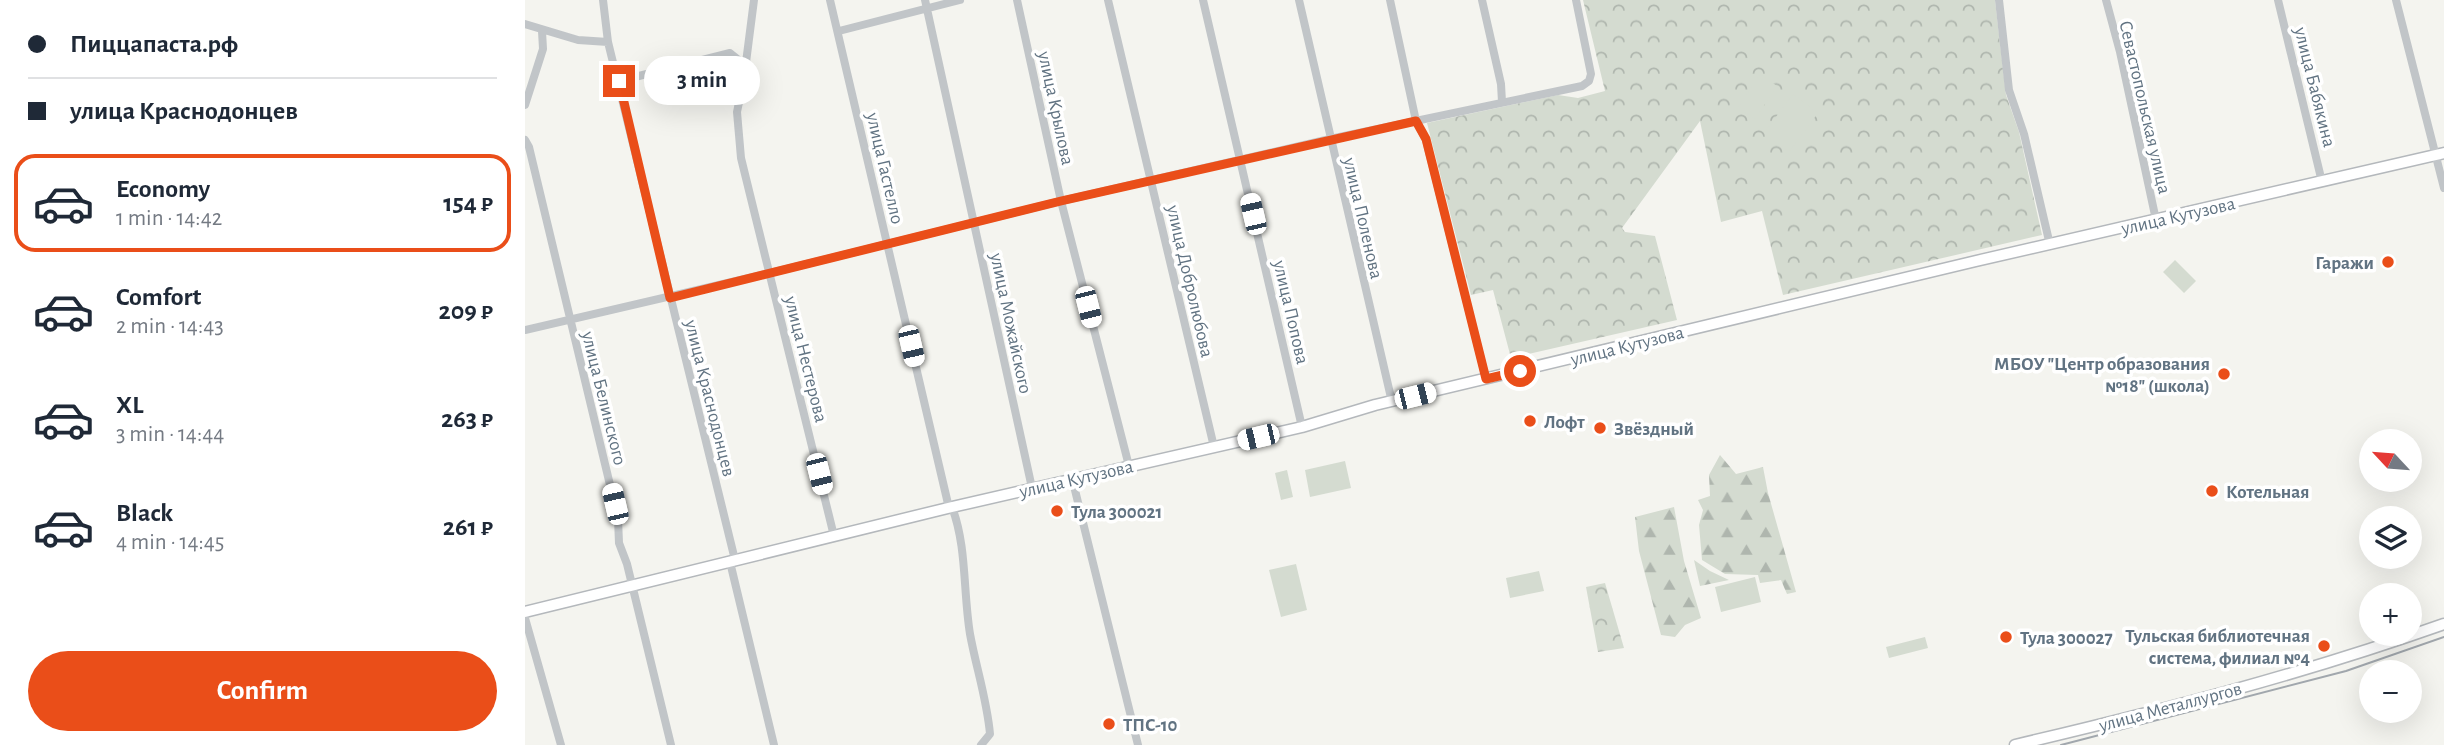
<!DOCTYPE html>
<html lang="en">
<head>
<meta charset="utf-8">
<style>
  body { margin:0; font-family:"Alegreya Sans",sans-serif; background:#f6f6f7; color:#1f2937; height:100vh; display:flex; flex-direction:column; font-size:26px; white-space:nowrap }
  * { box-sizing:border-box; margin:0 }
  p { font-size:23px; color:#747a83 }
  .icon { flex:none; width:38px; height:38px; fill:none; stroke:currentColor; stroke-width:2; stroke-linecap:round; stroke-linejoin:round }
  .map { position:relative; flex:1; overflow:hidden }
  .details { display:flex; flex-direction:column; background:#fff; width:525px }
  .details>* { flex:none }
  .guide { display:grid; align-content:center; height:154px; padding:0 28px; background:#fff }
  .needle { width:46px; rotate:296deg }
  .buttons { position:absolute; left:1834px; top:429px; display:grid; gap:14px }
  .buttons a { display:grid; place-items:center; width:63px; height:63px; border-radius:50%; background:#fff; box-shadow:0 7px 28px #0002; font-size:35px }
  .end { position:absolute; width:32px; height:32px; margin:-16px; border:9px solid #ea4e19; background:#fff; box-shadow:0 0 0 4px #fff }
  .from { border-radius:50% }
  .bubble { position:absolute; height:49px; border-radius:24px; background:#fff; box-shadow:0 7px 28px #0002; font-size:23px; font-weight:700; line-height:49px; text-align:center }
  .car { position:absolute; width:21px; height:42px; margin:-21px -10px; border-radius:9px; box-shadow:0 0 5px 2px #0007; background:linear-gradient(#fff 24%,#345 0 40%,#fff 0 76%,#345 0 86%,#fff 0) }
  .guide b { display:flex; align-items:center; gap:24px; height:66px; font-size:26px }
  .guide b+b { border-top:2px solid #e0e1e3 }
  .guide i { width:18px; height:18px; background:#1f2937 }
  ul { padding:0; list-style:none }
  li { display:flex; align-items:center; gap:21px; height:98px; margin:0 14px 10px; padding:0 14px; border:4px solid transparent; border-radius:21px }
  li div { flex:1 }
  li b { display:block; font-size:26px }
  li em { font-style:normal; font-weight:700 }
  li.active { border-color:#ea4e19 }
  li>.icon { width:63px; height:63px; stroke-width:1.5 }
  .action { display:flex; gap:14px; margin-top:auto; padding:14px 28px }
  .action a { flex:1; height:80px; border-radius:42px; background:#ea4e19; color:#fff; font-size:28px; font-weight:700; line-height:80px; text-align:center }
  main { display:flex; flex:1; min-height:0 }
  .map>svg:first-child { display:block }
  .forest { fill:url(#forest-firs) }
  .park { fill:url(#park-crowns) }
  .pitch { fill:#d4dbd0 }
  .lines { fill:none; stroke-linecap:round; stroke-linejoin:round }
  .major-casing { stroke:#b4b8bc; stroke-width:13 }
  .minor { stroke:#c1c5c8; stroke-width:8 }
  .major { stroke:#fff; stroke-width:10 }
  .tram { stroke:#a1a7ad; stroke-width:2 }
  .route { stroke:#ea4e19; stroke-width:9 }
  .poi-dot { fill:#ea4e19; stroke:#fff; stroke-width:2.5 }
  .labels { text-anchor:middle; stroke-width:7; stroke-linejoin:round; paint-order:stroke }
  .street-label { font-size:19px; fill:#617382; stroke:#fff }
  .poi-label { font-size:19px; font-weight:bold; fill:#617382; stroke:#fff; text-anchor:start }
</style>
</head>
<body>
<main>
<section class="details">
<div class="guide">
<b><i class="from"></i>Пиццапаста.рф</b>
<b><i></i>улица Краснодонцев</b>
</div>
<ul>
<li class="active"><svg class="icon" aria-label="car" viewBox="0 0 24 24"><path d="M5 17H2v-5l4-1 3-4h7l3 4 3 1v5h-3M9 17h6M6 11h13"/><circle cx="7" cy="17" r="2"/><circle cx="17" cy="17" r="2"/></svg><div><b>Economy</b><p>1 min · 14:42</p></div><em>154 ₽</em></li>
<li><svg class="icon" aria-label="car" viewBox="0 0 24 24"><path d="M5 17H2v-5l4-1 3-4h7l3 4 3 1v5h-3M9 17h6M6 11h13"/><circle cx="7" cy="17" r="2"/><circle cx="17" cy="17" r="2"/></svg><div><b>Comfort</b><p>2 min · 14:43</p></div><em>209 ₽</em></li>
<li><svg class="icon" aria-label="car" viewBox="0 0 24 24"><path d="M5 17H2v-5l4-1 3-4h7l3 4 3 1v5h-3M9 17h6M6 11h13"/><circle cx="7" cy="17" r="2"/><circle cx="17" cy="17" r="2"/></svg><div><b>XL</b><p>3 min · 14:44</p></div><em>263 ₽</em></li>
<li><svg class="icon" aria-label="car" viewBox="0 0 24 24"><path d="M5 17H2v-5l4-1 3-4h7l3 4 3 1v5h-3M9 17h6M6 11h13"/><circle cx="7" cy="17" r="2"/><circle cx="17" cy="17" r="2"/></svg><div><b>Black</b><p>4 min · 14:45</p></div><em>261 ₽</em></li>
</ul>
<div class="action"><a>Confirm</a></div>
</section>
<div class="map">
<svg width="1919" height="745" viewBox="0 0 1919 745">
  <defs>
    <pattern id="forest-firs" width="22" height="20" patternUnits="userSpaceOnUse" patternTransform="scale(1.75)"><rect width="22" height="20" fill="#d4dbd0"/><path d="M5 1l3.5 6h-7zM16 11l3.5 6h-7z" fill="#afb6ae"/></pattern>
    <pattern id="park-crowns" width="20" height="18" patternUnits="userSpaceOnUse" patternTransform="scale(1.75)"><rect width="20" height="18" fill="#d4dbd0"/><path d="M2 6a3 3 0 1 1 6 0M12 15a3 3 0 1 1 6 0" fill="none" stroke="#afb6ae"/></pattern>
  </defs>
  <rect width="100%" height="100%" fill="#f4f4ef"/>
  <!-- forest -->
  <path class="forest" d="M 1195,455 L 1211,474 L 1238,467 L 1243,493 L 1271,592 L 1262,594 L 1256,580 L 1235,583 L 1233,575 L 1200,574 L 1177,560 L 1174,525 L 1178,510 L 1173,500 L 1185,496 L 1184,475 Z
    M 1149,507 L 1159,561 L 1176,618 L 1160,625 L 1150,637 L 1136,635 L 1114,551 L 1110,517 Z
    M 1169,560 L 1185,571 L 1204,580 L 1175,586 Z"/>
  <!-- park -->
  <path class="park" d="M 1058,0 L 1470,0 L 1481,95 L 1494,132 L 1517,235 L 1258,295 L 1237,211 L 1196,222 L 1175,121 L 1097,228 L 1100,232 L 1130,236 L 1152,320 L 986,358 L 968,290 L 946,295 L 902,123 L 1033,95 L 1053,98 L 1080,91 Z
    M 1080,583 L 1099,648 L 1073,652 L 1061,587 Z"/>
  <!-- pitch -->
  <path class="pitch" d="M 1235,74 L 1252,86 L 1230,119 L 1213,108 Z
    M 1268,94 L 1293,113 L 1264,152 L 1239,133 Z
    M 1650,260 L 1671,281 L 1659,293 L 1638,272 Z
    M 820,461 L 826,488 L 785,497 L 780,470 Z
    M 762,470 L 768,497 L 756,500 L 750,473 Z
    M 771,564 L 782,610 L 756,617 L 744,570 Z
    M 1014,571 L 1019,591 L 985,598 L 981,578 Z
    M 1230,577 L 1236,602 L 1196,612 L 1190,587 Z
    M 1400,637 L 1403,648 L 1364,658 L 1361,647 Z"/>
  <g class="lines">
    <!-- major casing -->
    <g class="major-casing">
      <path id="major" d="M 0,612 L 427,507 L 777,427 L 850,405 L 1451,261 L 1919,153
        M 1490,745 C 1635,711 1778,674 1919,624"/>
    </g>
    <!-- minor -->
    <path class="minor" d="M 78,0 L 83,42
      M 229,0 L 219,78 L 212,112 L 216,158 L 309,536
      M 305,0 L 424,508
      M 400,0 L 507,488
      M 492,0 L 536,201 L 604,466
      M 583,0 L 689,447
      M 678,0 L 777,427
      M 774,0 L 867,402
      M 865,0 L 891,121 L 901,140 L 961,379
      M 957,0 L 976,84 L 977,102
      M 1474,0 L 1484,90 L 1499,134 L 1525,245
      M 1581,0 L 1595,52 L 1631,220
      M 1753,0 L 1797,182
      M 1871,0 L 1919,188
      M 0,24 L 53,40 L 83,42 L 210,560
      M 314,31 L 435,0
      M 94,81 L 205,53 L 220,65
      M 0,105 L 18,49 L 17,31
      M 0,140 L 4,147 L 86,489 L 93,519 L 94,543 L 102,564 L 146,745
      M 0,330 L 245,273 L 536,201 L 805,139 L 1057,86 L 1064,81 L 1066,74 L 1051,0
      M 547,478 L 613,745
      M 427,507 C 442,547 438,591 445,634 C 451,667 462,700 465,734 L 456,745
      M 205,562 L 249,745
      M 0,618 L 36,745"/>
    <!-- major -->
    <use href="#major" class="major"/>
    <!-- tram -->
    <path class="tram" d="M 1536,745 L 1821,671 L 1919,637"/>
  </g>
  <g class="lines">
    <!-- route -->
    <path class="route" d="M 94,81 L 145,298 L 536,201 L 891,121 L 901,139 L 961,379 L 995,371"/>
  </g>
  <!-- markers -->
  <g class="poi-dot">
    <circle cx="1863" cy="262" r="7"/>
    <circle cx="1699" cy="374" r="7"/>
    <circle cx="1005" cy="421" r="7"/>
    <circle cx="1075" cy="428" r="7"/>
    <circle cx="1687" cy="491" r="7"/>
    <circle cx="532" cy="511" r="7"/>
    <circle cx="1481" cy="637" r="7"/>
    <circle cx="1799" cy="646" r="7"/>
    <circle cx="584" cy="724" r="7"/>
  </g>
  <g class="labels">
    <!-- street labels -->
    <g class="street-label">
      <text transform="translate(1791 87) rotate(76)" y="7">улица Бабякина</text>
      <text transform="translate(1621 107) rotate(77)" y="7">Севастопольская улица</text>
      <text transform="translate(532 108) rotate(78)" y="7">улица Крылова</text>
      <text transform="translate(361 168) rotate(77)" y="7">улица Гастелло</text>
      <text transform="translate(1653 215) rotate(-13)" y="7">улица Кутузова</text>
      <text transform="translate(839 218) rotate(77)" y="7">улица Поленова</text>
      <text transform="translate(666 281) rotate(77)" y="7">улица Добролюбова</text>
      <text transform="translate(767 312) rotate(77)" y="7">улица Попова</text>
      <text transform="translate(487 323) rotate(78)" y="7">улица Можайского</text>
      <text transform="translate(1102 345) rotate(-14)" y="7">улица Кутузова</text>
      <text transform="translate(282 359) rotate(76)" y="7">улица Нестерова</text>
      <text transform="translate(80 398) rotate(76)" y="7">улица Белинского</text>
      <text transform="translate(186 398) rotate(76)" y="7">улица Краснодонцев</text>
      <text transform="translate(551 478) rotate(-13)" y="7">улица Кутузова</text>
      <text transform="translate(1645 706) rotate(-15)" y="7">улица Металлургов</text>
    </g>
    <!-- poi labels -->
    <g class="poi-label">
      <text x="1849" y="269" text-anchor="end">Гаражи</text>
      <text x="1685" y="370" text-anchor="end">МБОУ "Центр образования<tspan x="1685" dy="22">№18" (школа)</tspan></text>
      <text x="1019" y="428">Лофт</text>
      <text x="1089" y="435">Звёздный</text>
      <text x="1701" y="498">Котельная</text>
      <text x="546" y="518">Тула 300021</text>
      <text x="1785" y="642" text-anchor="end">Тульская библиотечная<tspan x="1785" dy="22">система, филиал №4</tspan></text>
      <text x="1495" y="644">Тула 300027</text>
      <text x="598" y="731">ТПС-10</text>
    </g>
  </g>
</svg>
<div class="buttons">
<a><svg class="needle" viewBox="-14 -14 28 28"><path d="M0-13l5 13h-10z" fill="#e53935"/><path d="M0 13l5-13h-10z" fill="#747a83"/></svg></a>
<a><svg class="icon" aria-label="layers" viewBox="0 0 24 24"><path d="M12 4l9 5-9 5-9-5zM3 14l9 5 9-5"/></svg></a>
<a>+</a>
<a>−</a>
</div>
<i class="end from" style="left:995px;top:371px"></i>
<i class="end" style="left:94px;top:81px"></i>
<div class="bubble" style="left:119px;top:56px;width:116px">3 min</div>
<i class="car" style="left:728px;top:214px;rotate:347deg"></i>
<i class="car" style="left:563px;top:307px;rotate:166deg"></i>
<i class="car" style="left:386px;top:346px;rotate:167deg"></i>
<i class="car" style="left:890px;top:396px;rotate:76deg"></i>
<i class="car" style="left:733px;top:437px;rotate:257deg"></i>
<i class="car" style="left:294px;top:474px;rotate:166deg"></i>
<i class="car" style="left:90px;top:504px;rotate:347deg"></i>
</div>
</main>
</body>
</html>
